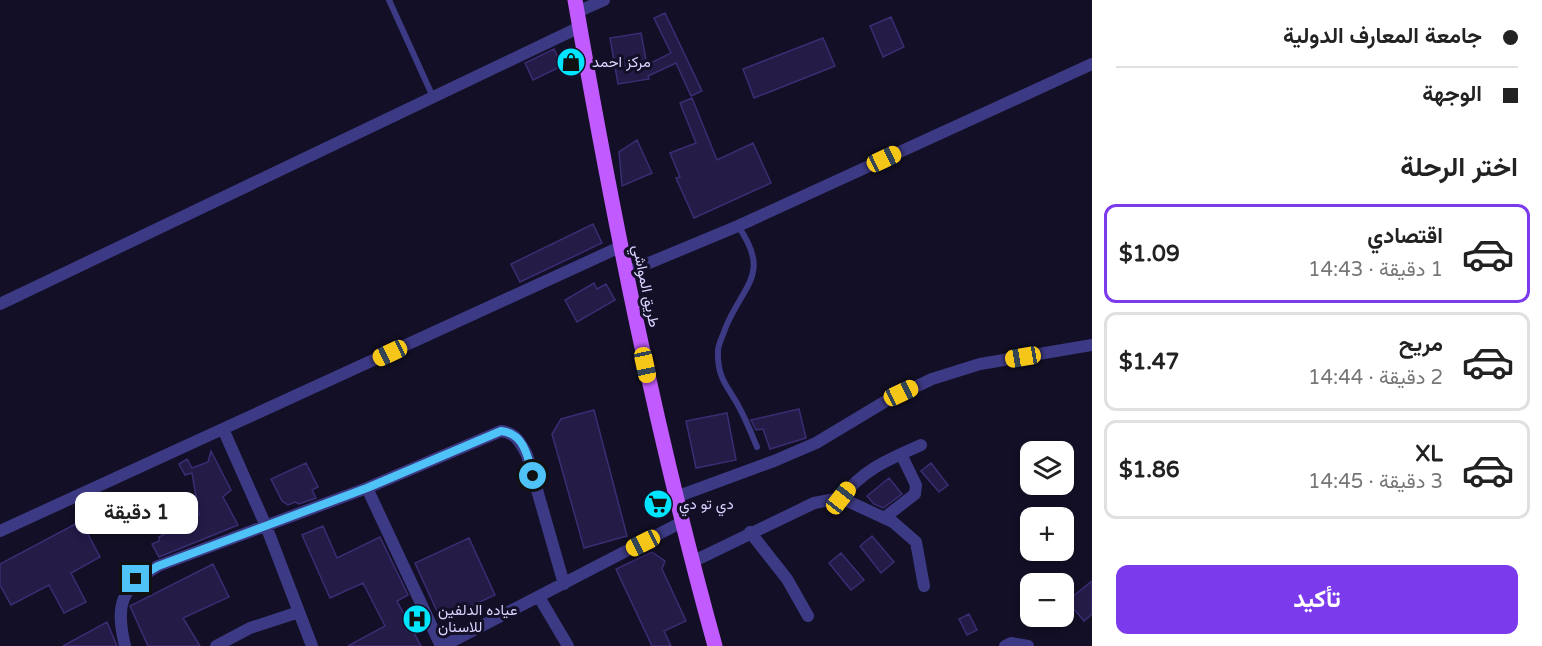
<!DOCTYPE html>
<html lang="ar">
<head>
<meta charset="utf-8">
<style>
  body { margin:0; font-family:"Varela Round",Vazirmatn,sans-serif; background:#f6f6f6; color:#222; direction:rtl; height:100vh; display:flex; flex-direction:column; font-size:22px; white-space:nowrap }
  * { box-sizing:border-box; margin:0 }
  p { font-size:20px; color:#767676 }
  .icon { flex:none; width:33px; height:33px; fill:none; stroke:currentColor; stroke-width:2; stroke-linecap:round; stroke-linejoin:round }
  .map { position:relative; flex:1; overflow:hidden; direction:ltr }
  .side { display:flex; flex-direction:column; background:#fff; width:450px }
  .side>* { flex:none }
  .banner { display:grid; align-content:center; height:132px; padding:0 24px; background:#fff }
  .fabs { position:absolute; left:1020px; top:441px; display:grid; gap:12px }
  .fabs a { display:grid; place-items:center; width:54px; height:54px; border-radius:12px; background:#fff; box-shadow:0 3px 9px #0003; font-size:30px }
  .end { position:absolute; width:27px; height:27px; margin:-14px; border:8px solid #4fc3f7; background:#111; box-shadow:0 0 0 3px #111 }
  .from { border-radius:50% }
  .bubble { position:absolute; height:42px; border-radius:12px; background:#fff; box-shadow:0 3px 9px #0003; font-size:20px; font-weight:700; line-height:42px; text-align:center; direction:rtl }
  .car { position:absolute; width:18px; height:36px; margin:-18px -9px; border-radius:8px; box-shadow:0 0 4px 2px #0007; background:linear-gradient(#f5c518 24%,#345 0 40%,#f5c518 0 76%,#345 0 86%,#f5c518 0) }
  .banner b { display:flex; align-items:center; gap:21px; height:57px; font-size:22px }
  .banner b+b { border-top:2px solid #e0e0e0 }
  .banner i { width:15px; height:15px; background:#222 }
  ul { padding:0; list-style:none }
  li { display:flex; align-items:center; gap:18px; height:99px; margin:0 12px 9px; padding:0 12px; border:3px solid #e0e0e0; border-radius:12px }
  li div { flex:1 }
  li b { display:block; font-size:22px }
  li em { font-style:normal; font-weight:700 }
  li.on { border-color:#7c3aed }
  li>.icon { width:54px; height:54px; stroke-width:1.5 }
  h2 { padding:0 24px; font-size:27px; line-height:72px }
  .cta { display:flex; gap:12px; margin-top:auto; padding:12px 24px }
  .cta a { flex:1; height:69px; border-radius:12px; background:#7c3aed; color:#fff; font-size:24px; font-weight:700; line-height:69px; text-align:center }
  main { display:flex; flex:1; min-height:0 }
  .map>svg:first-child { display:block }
  .building { fill:#241b47; stroke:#3b2d73; stroke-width:1.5 }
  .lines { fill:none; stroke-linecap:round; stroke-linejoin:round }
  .service { stroke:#3d3a85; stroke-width:6 }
  .minor { stroke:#3d3a85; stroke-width:12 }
  .primary { stroke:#c25bff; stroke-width:15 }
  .route { stroke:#4fc3f7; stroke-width:8 }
  .labels { text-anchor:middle; stroke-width:6; stroke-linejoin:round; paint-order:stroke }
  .poi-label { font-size:15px; fill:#d9d4ff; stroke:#130f26; text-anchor:start }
  .street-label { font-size:15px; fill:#d9d4ff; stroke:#130f26 }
</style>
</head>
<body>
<main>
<section class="side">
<div class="banner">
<b><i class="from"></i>جامعة المعارف الدولية</b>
<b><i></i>الوجهة</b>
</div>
<h2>اختر الرحلة</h2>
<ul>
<li class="on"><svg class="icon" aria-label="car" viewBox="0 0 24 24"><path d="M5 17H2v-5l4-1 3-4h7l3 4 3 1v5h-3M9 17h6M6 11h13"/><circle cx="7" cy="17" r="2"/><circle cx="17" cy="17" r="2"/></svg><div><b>اقتصادي</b><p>1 دقيقة · 14:43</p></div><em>$1.09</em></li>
<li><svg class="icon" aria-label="car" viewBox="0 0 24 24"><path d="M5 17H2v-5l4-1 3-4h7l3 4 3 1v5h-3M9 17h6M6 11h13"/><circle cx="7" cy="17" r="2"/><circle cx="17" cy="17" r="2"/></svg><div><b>مريح</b><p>2 دقيقة · 14:44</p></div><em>$1.47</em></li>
<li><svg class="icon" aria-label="car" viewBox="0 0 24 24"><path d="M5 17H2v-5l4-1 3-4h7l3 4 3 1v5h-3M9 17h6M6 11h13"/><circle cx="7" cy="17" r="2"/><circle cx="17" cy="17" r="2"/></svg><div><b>XL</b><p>3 دقيقة · 14:45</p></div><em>$1.86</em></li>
</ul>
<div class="cta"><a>تأكيد</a></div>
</section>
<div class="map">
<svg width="1092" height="646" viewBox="0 0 1092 646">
  <rect width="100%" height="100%" fill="#130f26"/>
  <!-- building -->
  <path class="building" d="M 665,13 L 702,91 L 691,96 L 676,63 L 648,76 L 649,79 L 618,84 L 610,38 L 641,33 L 647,65 L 671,53 L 654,18 Z
    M 891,17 L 904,47 L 883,57 L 870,26 Z
    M 823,38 L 835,66 L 754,98 L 743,69 Z
    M 554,49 L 562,66 L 533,80 L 525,63 Z
    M 692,98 L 717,160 L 753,143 L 771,183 L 694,218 L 676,178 L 680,177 L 670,153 L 696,143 L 680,103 Z
    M 637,140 L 652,173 L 622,186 L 619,152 Z
    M 593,224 L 602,243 L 520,282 L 511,264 Z
    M 594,283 L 597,289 L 606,284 L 615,300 L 577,322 L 565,300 Z
    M 799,409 L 806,438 L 770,449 L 763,429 L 756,430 L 751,420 Z
    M 594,410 L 627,536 L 584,548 L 552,434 L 561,419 Z
    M 727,413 L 736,460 L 696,468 L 686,421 Z
    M 211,451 L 231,490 L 223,497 L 238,525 L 159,557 L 152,544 L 159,541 L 159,537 L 199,515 L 192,473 L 185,475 L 179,464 L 187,459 L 192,468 L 208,462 Z
    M 306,463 L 318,487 L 312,490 L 316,498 L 299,504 L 295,502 L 288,505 L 282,501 L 271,479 Z
    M 931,463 L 948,485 L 939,492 L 921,471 Z
    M 889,478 L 902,494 L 883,508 L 874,504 L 867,496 Z
    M 81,521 L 100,557 L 71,573 L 86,602 L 64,613 L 49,585 L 11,605 L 0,585 L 0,564 Z
    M 323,526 L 337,558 L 380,537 L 408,595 L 397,601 L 421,646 L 348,646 L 385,626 L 363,583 L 330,598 L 302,535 Z
    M 872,536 L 894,562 L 881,573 L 860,546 Z
    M 469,538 L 495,595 L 441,620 L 415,563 Z
    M 652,552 L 665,561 L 662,569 L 686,621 L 664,631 L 671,646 L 652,646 L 616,569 Z
    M 841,553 L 864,580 L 851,590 L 829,563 Z
    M 213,564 L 229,597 L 183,618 L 200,646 L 148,646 L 130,606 Z
    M 1092,581 L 1092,614 L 1084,621 L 1067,601 Z
    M 969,614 L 977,630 L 967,635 L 959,619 Z
    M 107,622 L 117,646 L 63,646 Z"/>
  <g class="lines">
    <!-- service -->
    <path class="service" d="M 389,0 L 433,97
      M 738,226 C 772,275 743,284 725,329 C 723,336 718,344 718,351 C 717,380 729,387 740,409 C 747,422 752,435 757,447"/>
    <!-- minor -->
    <path class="minor" d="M 577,12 L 604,0
      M 625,273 L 738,226 L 1092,64
      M 0,304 L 580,27
      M 223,429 L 266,526 L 312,646
      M 367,488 L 441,646
      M 676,497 L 774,461 L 816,443 L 886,401 L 932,379 L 980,364 L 1092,345
      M 841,498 C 864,469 887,460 921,445
      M 884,518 L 915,494 L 916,485 L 901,454
      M 0,531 L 620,247
      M 750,532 L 787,579 L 808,616
      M 692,562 L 814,503 L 841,498 L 893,522 L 916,542 L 924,586
      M 539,597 L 568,646
      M 125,646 C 115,604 121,588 158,566 L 367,488 L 501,431 C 516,433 520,442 527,455 L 564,584
      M 216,646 L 250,628 L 299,612
      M 443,646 L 682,522
      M 1005,646 L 1011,643 L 1028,646"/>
    <!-- primary -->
    <path class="primary" d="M 575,0 C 613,218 656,433 715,646"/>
  </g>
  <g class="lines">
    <!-- route -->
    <path class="route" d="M 136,579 L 158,566 L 367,488 L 501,431 C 524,433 528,457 533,476"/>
  </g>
  <!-- icons -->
  <defs>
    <g id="shop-disc" transform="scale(1.5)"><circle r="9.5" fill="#00e5ff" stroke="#130f26"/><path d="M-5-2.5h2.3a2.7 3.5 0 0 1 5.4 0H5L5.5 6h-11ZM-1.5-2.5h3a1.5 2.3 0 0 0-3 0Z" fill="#111"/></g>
    <g id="supermarket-disc" transform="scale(1.5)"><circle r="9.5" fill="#00e5ff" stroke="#130f26"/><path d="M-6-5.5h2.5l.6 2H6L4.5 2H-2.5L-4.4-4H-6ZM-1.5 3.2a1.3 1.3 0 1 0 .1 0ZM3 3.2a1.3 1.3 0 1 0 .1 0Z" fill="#111"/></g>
    <g id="hospital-disc" transform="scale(1.5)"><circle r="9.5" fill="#00e5ff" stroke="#130f26"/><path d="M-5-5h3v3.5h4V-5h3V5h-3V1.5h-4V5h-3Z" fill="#111"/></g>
  </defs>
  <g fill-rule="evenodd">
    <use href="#shop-disc" x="571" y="62"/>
    <use href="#supermarket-disc" x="658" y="504"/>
    <use href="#hospital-disc" x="417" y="619"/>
  </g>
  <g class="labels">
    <!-- poi labels -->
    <g class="poi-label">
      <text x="592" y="67">مركز احمد</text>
      <text x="679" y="509">دي تو دي</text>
      <text x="438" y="615">عياده الدلفين<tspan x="438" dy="17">للاسنان</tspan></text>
    </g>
    <!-- street labels -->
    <g class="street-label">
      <text transform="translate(646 286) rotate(78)" y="5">طريق المواشي</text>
    </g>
  </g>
</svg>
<div class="fabs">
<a><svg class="icon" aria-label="layers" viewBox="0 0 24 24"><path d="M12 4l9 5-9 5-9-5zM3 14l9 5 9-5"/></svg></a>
<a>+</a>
<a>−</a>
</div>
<i class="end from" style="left:533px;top:476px"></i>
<i class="end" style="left:136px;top:579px"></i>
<div class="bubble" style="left:75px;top:492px;width:123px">1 دقيقة</div>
<i class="car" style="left:884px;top:159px;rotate:65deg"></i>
<i class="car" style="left:390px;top:353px;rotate:245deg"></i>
<i class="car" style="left:1023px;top:357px;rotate:260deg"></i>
<i class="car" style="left:645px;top:365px;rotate:168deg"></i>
<i class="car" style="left:901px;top:393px;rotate:65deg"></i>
<i class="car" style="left:841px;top:498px;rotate:38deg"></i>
<i class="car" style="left:643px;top:543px;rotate:243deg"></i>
</div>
</main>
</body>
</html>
